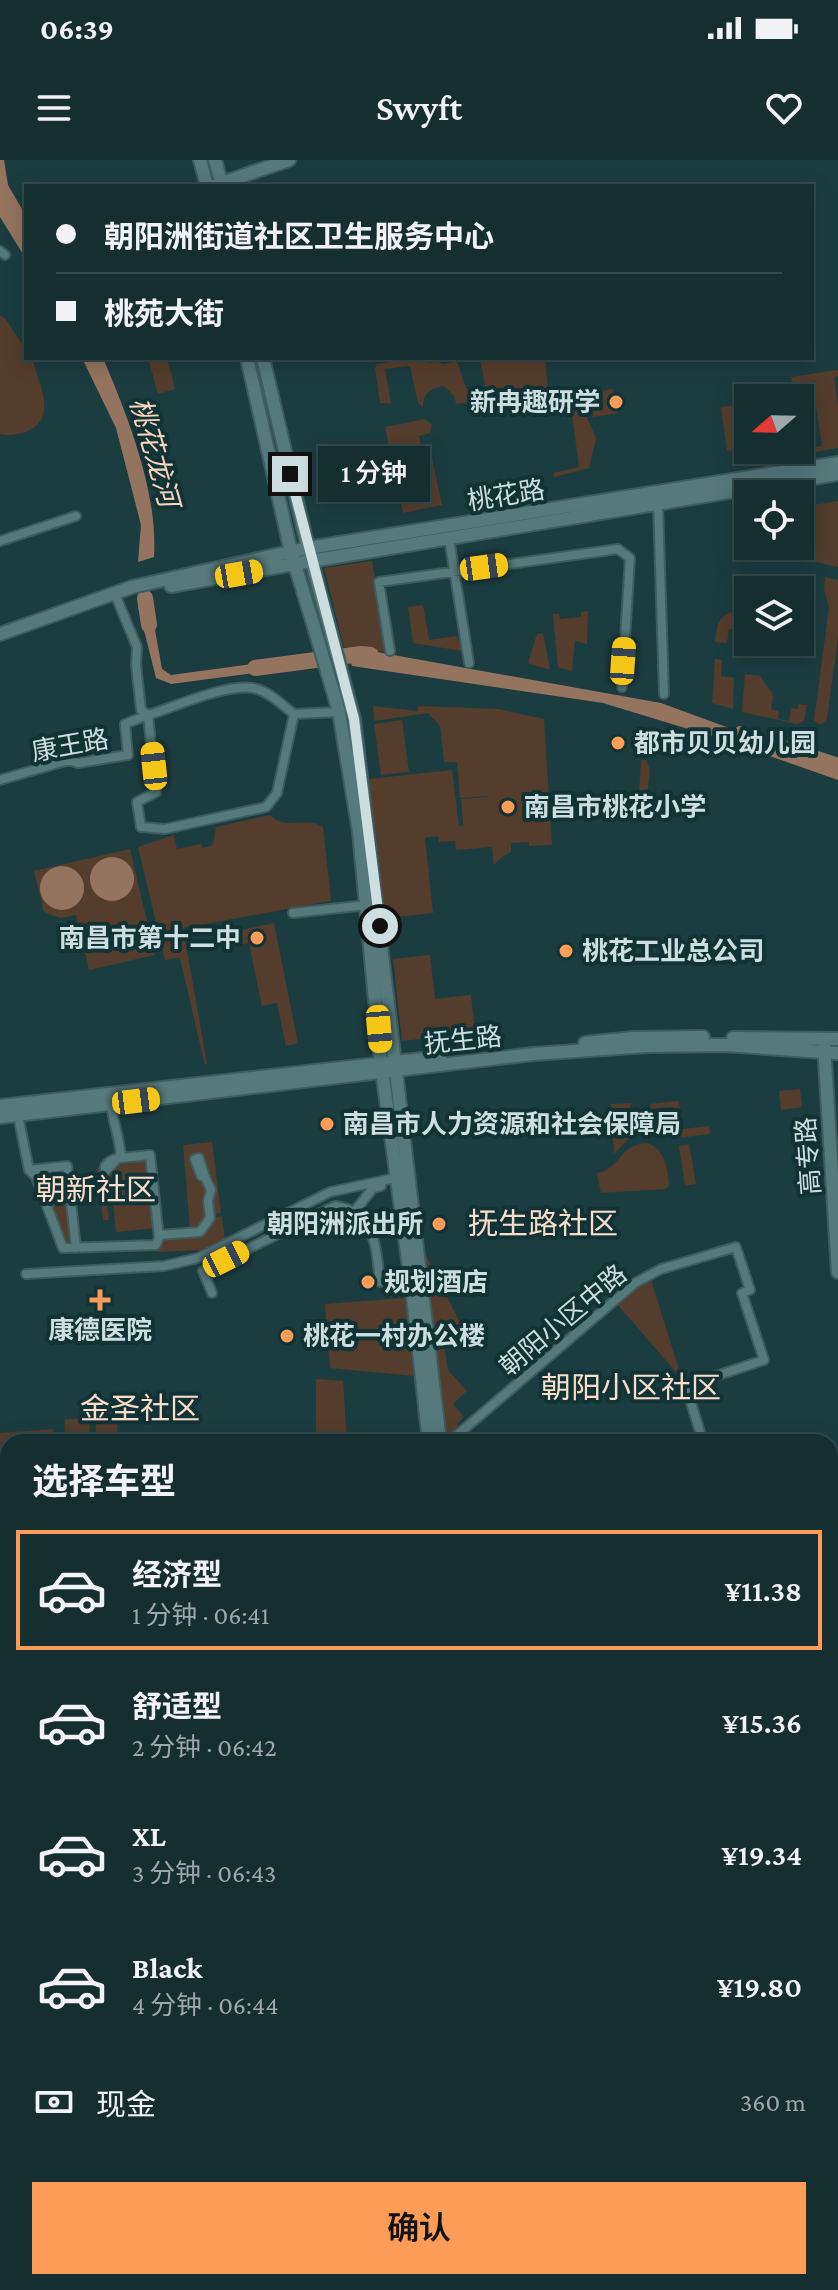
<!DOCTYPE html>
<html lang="zh">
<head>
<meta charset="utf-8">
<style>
  body { margin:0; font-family:"Crimson Pro","Noto Sans SC",serif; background:#1e3638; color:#f1f3f6; height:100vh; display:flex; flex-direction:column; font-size:30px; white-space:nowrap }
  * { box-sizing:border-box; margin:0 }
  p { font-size:26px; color:#9da8ab }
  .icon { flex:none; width:44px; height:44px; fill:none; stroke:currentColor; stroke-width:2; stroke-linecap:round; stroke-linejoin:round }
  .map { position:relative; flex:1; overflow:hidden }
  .details { position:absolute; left:0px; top:1274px; width:838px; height:856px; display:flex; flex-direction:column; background:#152e30; border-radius:24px 24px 0 0; box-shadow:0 4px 20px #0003,0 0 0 2px #344a4c }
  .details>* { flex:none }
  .guide { position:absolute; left:24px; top:24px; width:790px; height:176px; border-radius:0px; box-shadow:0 4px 20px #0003,0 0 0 2px #344a4c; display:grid; align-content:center; height:176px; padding:0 32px; background:#152e30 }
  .needle { width:52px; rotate:250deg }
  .fabs { position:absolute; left:734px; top:224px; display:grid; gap:16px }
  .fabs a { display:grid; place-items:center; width:80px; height:80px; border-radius:0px; background:#152e30; box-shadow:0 4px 20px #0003,0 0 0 2px #344a4c; font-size:40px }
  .end { position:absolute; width:36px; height:36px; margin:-18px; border:10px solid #ccdedf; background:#111; box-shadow:0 0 0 4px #111 }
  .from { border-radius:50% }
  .bubble { position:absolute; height:56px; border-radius:0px; background:#152e30; box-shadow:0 4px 20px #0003,0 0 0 2px #344a4c; font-size:26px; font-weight:600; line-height:56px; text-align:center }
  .car { position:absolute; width:24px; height:48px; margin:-24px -12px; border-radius:10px; box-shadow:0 0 6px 2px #0007; background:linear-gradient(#f5c518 24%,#345 0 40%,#f5c518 0 76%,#345 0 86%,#f5c518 0) }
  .guide b { display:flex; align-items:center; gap:28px; height:76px; font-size:30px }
  .guide b+b { border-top:2px solid #344a4c }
  .guide i { width:20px; height:20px; background:#f1f3f6 }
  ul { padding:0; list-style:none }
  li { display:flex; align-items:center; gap:24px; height:120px; margin:0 16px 12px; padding:0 16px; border:4px solid transparent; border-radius:0px }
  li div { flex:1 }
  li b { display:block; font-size:30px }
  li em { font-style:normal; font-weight:600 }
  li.on { border-color:#fd9c56 }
  li>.icon { width:72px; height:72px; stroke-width:1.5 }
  h2 { padding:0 32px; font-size:36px; line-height:96px }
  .pay { display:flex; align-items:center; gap:20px; height:88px; padding:0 32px; font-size:30px }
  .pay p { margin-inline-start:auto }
  .action { display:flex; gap:16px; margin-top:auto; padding:16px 32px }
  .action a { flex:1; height:92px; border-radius:0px; background:#fd9c56; color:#111; font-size:32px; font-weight:600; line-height:92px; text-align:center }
  .status { display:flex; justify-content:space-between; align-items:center; height:56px; padding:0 40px; background:#152e30; direction:ltr }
  .status svg { height:22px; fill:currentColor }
  header { display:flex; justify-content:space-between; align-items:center; height:104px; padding:0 32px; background:#152e30; font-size:36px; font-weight:600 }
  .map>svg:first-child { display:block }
  .green { fill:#543d2d }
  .water { fill:#94745f }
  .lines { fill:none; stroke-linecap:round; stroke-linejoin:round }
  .river { stroke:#94745f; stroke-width:16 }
  .street-casing { stroke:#3e5c5e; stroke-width:12 }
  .secondary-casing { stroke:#3e5c5e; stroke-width:16 }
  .primary-casing { stroke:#3e5c5e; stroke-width:18 }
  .highway-casing { stroke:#3e5c5e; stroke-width:20 }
  .street { stroke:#56797c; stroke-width:8 }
  .secondary { stroke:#56797c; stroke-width:12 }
  .primary { stroke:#3c959b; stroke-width:14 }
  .highway { stroke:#2aa7b0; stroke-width:16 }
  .secondary-bridge-casing { stroke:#3e5c5e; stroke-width:16; stroke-linecap:butt }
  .secondary-bridge { stroke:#56797c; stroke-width:12 }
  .route { stroke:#ccdedf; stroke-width:10 }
  .poi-dot { fill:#fd9c56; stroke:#113335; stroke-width:3 }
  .labels { text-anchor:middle; stroke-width:8; stroke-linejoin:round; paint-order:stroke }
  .poi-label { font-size:26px; font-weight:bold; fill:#ccdedf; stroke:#113335; text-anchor:start }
  .street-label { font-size:26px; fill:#ccdedf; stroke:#113335 }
  .water-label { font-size:28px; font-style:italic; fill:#f7d5be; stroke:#113335 }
  .quarter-label { font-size:30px; fill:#f9ddcb; stroke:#113335 }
</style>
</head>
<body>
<div class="status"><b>06:39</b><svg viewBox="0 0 49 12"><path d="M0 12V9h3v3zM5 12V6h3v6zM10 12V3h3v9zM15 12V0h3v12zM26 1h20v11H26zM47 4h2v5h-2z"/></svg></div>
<header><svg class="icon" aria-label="menu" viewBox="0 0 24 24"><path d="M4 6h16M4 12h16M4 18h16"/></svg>Swyft<svg class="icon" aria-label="heart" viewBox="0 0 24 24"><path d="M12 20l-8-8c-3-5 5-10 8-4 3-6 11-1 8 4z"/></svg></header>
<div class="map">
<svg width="838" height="2130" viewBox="0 0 838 2130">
  <rect width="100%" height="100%" fill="#1c3d40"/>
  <!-- green -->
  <path class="green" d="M 0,156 L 5,158 L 26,190 L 26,198 L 33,201 C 40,227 58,260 25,272 C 16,275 9,276 0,274 Z
    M 148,198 L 167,198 L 175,229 L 158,234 Z
    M 421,198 L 429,203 L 435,201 L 444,204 L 457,201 L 466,228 L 484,240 L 456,244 L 455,237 L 444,226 C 431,228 423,233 423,247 L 418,243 L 410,206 L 385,209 L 391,244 L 380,243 L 375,208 L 377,204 Z
    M 480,198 L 545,198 L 548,232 L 487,237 Z
    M 838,210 L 838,216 L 834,217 L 838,245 L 838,288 L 803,294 L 800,250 L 806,288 L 822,286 L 814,232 L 816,231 L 815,221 L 796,226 L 798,238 L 794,238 L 791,217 Z
    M 613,229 L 618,253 L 593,257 L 590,233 Z
    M 581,245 L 596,278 L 589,308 L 554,317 L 553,313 L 579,307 L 571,246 Z
    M 735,245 L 741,289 L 727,291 L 721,247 Z
    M 425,259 L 432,265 L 430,273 L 419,276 L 423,295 L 431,293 L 442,345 L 403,353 L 385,267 Z
    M 838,341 L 838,407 L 808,400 L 800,347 Z
    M 372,401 L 388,492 L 344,487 L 324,408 Z
    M 825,417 L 838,420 L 838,477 L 827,559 L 821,565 L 814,561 L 829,447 L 824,431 Z
    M 423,445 L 429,480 L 457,476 L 462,491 L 413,483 L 408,447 Z
    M 588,451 L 587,484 L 575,481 L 572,511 L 558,507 L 553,454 L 559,454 L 560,459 L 581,457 L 581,452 Z
    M 732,452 L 743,453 L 742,470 L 729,469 L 727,483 L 715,482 C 717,469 717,456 732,452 Z
    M 543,473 L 550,510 L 528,503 L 537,474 Z
    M 715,499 L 722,500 L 721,516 L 734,518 L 733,549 L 712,543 Z
    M 745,514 L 760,516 L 773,534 L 771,549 L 779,551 L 778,559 L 789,561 L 791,548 L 798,549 L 799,544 L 807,545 L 804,561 L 797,564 L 742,552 Z
    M 373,546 L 418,551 L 418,546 L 498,549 L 544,559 L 552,685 L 529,686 L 529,682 L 511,683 L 511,692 L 502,697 L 494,705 L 492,687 L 456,690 L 455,681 L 439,682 L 438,676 L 425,678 L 433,753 L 384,758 L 369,619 L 452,610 L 459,666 L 463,665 L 461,639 L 488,637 L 489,643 L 488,636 L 460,638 L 457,602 L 444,602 L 440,566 L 428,553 L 374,561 Z
    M 402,560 L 409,612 L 381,615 L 374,564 Z
    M 641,600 L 646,600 L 650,610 L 644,658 L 638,653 Z
    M 270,655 C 284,671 306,656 323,667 L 331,741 L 183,768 L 207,904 L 205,905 L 180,798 L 165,800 L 138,687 L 174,675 L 177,689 L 201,684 L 203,688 L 213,685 L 216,667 Z
    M 130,689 L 155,795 L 89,810 L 76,755 L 60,758 L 44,752 L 34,711 Z
    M 274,763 L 298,883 L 286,886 L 277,843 L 262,846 L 249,783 L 230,787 L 227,773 Z
    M 430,795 L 435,839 L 471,835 L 475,873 L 402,881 L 393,799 Z
    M 800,929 L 802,947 L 781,950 L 779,931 Z
    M 679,941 L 683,969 L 709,966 L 710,974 L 677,978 L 673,947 L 651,949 L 650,944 Z
    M 632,943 L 626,956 L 634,973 L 614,994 L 611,944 Z
    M 212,982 L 221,1053 L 210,1054 L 210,1058 L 222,1056 L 226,1089 L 157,1092 L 158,1068 L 116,1072 L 113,1043 L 107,1044 L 109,1060 L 103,1060 L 97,1007 L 119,1001 L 151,998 L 158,1063 L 162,1063 L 162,1071 L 190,1069 L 183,985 Z
    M 646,983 C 665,988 668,1009 669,1026 L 665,1029 L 601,1033 L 597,1013 C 620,1010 619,985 646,983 Z
    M 689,984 L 696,1024 L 685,1026 L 679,986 Z
    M 62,1006 L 73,1089 L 63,1088 L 37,1013 Z
    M 424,1091 L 460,1163 L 443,1180 L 448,1210 L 467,1231 L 453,1244 L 464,1257 L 457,1264 L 467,1276 L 461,1282 L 444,1282 Z
    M 651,1120 L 682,1219 L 617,1144 L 635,1126 Z
    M 405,1138 L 414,1216 L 330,1208 L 325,1144 Z
    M 316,1219 L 343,1221 L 347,1282 L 316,1282 Z
    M 97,1243 L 118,1244 L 117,1282 L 95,1282 Z
    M 65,1259 L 90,1259 L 89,1282 L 64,1282 Z
    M 53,1269 L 56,1282 L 8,1282 L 8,1293 L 0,1294 L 0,1273 Z
    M 838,1578 L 838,1728 L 830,1730 L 830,1579 Z
    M 8,1946 L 8,2014 L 0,2017 L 0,1950 Z"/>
  <!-- water -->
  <path class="water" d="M 0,0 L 4,0 L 8,25 L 26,56 L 26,99 L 0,57 Z
    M 82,198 L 103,198 C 128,257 158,332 154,397 L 138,402 L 141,365 L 116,268 Z
    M 150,442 L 162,509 L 171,515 L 275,501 L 277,510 L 171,524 L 156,518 L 138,446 Z
    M 360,489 L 661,543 L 838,608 L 838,620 L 721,579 L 603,543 L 352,506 L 347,491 Z
    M90 719a22 22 0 1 1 44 0a22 22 0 1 1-44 0Z
    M40 728a22 22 0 1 1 44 0a22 22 0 1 1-44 0Z
    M 838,1739 L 838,2130 L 0,2130 L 0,2026 L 8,2024 L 8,2122 L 830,2122 L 830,1740 Z"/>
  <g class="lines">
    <!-- river -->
    <path class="river" d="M 145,438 L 149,465
      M 255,508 L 361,494 L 371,495
      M 741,574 L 838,606"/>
    <!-- street casing -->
    <g class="street-casing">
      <path id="street" d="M 0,91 L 5,95
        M 658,344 L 664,534
        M 449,378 L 469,503
        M 0,381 L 76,356
        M 117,439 L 137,487 L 136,505 L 141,550 L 148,555 C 175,547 231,521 257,529 C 271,533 283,546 294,554
        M 390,491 L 379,422 L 618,389 L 630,398 L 622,527
        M 0,620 L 69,600 L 78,603 L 128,595 L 125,564 L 148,555 L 156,632 L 137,642 L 141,667 L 165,669 L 266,647 L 277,633 L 294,554 L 339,552
        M 293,753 L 367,745
        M 18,955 L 29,1010 L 36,1017 L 63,1088 L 156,1085 L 159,1078 L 150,995 L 121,998 C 120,978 113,963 111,944
        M 118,998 L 105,1012 L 105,1006 C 110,1000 113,999 121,998
        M 29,1010 L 67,1006 L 76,1088
        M 354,1052 L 373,1028 L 381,1026
        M 159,1075 L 200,1072 L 210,1058 L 208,1041 L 211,1030 L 205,1017 L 201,1016 L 195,999 L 199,998 L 205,1017
        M 26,1114 L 164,1106 L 198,1098 L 330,1032 L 395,1018
        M 212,1133 L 203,1111 L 335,1046 C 376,1051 376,1089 380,1122
        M 449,1282 L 635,1123 L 661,1109 L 736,1087 L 750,1130 L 742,1133 L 764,1200 L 686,1226 L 703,1282
        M 0,1297 L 8,1296
        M 0,1680 L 8,1677"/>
    </g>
    <!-- secondary casing -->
    <g class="secondary-casing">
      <path id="secondary" d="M 200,0 L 207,26
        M 215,0 L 222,26
        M 213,26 L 289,0
        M 247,198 L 291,392 L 314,467
        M 263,198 L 308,388 L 354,559 L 440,1282
        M 171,426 L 311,401 L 838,314
        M 0,474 L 132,427 L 308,388 L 838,303
        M 332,528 L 339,552 L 359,672 L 381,903 L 412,1129 L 429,1282
        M 733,878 L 838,879
        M 585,883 L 633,878 L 703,877
        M 824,885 L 838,1112
        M 0,946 L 440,897
        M 0,957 L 533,894 L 647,886 L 725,885 L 838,893
        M 830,1368 L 838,1368
        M 0,1398 L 8,1425
        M 0,1522 L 8,1519
        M 830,1592 L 838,1591
        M 0,1906 L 8,1902"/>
    </g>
    <!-- primary casing -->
    <g class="primary-casing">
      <path id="primary" d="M 0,1842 L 8,1837"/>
    </g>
    <!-- highway casing -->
    <g class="highway-casing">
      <path id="highway" d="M 830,1491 L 838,1490
        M 830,1516 L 838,1515
        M 830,1535 L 838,1534
        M 830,1571 L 838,1570
        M 0,1851 L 8,1847
        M 0,1867 L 8,1863
        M 0,1887 L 8,1883"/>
    </g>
    <!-- street -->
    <use href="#street" class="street"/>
    <!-- secondary -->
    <use href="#secondary" class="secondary"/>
    <!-- primary -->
    <use href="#primary" class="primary"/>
    <!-- highway -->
    <use href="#highway" class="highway"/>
    <!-- secondary-bridge casing -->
    <g class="secondary-bridge-casing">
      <path id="secondary-bridge" d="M 314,467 L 332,528"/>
    </g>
    <!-- secondary-bridge -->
    <use href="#secondary-bridge" class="secondary-bridge"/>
  </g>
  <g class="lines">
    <!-- route -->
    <path class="route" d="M 290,314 L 354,559 L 380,766"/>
  </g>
  <!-- markers -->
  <g class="poi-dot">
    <circle cx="616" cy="242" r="8"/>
    <circle cx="618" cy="583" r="8"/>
    <circle cx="508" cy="647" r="8"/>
    <circle cx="257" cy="778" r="8"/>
    <circle cx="566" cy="791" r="8"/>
    <circle cx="327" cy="964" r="8"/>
    <circle cx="439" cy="1064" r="8"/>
    <circle cx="368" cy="1122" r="8"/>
    <path d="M96 1128h8v8h8v8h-8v8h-8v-8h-8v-8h8z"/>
    <circle cx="287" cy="1176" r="8"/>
  </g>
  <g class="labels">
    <!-- poi labels -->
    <g class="poi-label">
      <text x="600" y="251" text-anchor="end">新冉趣研学</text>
      <text x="634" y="592">都市贝贝幼儿园</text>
      <text x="524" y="656">南昌市桃花小学</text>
      <text x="241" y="787" text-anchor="end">南昌市第十二中</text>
      <text x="582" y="800">桃花工业总公司</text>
      <text x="343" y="973">南昌市人力资源和社会保障局</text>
      <text x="423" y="1073" text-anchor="end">朝阳洲派出所</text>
      <text x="384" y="1131">规划酒店</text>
      <text x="100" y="1179" text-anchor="middle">康德医院</text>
      <text x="303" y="1185">桃花一村办公楼</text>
    </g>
    <!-- street labels -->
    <g class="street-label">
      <text transform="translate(506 335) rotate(-9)" y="9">桃花路</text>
      <text transform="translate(70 585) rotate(-10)" y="9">康王路</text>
      <text transform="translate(463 880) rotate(-6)" y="9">抚生路</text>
      <text transform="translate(808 996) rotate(-94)" y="9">高专路</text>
      <text transform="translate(563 1160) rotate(-40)" y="9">朝阳小区中路</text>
    </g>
    <!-- water labels -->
    <g class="water-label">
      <text transform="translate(155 292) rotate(74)" y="10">桃花龙河</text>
    </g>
    <!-- quarter labels -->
    <g class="quarter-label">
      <text x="96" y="1040">朝新社区</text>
      <text x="543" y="1074">抚生路社区</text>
      <text x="631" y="1238">朝阳小区社区</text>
      <text x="140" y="1259">金圣社区</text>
    </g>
  </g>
</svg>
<div class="fabs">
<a><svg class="needle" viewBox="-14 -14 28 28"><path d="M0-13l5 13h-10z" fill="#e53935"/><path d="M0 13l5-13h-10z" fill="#9da8ab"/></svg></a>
<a><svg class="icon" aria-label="locate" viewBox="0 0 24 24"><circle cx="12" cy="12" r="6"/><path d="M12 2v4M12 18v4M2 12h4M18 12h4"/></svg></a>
<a><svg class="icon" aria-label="layers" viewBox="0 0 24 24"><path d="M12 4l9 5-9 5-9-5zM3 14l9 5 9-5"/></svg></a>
</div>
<i class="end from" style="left:380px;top:766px"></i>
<i class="end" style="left:290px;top:314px"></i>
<div class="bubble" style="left:318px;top:286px;width:112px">1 分钟</div>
<i class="car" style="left:484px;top:407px;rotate:82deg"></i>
<i class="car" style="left:239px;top:414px;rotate:80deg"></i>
<i class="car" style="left:623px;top:501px;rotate:4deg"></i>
<i class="car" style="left:154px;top:606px;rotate:354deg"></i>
<i class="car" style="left:379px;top:869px;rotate:175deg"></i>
<i class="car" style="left:136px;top:941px;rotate:83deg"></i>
<i class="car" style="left:226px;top:1099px;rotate:63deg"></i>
<div class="guide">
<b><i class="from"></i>朝阳洲街道社区卫生服务中心</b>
<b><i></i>桃苑大街</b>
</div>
<section class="details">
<h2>选择车型</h2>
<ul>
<li class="on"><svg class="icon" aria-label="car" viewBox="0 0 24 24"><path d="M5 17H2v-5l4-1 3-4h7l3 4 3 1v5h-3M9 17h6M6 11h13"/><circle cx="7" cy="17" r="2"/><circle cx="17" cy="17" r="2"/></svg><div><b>经济型</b><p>1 分钟 · 06:41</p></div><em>¥11.38</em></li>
<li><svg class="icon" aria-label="car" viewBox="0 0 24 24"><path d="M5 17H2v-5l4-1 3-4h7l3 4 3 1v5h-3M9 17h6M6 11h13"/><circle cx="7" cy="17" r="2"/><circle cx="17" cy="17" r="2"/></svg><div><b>舒适型</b><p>2 分钟 · 06:42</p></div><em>¥15.36</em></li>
<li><svg class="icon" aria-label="car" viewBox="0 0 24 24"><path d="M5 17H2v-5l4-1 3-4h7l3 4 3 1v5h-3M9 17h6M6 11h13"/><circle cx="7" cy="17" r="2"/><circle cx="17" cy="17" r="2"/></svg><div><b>XL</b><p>3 分钟 · 06:43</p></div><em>¥19.34</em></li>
<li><svg class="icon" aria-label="car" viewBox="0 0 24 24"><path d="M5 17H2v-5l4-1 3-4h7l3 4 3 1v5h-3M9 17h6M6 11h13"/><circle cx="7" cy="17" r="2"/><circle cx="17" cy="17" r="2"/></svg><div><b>Black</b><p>4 分钟 · 06:44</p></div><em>¥19.80</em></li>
</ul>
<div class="pay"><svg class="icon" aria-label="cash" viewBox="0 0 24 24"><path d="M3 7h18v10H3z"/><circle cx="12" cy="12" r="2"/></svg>现金<p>360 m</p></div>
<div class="action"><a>确认</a></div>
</section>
</div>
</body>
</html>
